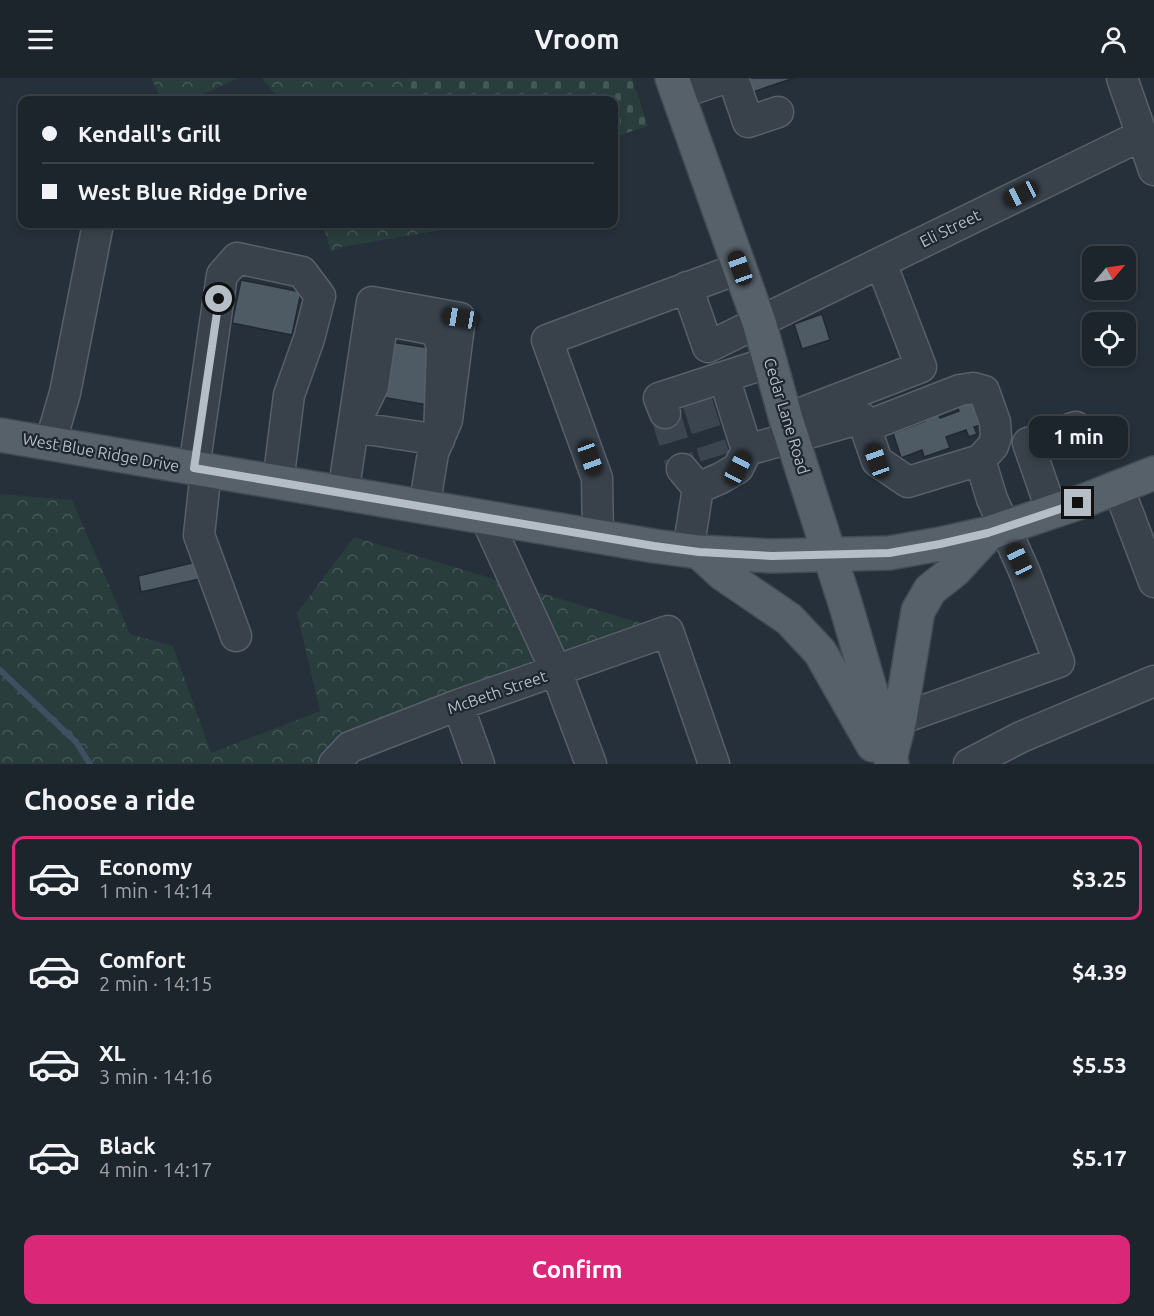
<!DOCTYPE html>
<html lang="en">
<head>
<meta charset="utf-8">
<style>
  body { margin:0; font-family:Ubuntu,sans-serif; background:#252c34; color:#f1f3f6; height:100vh; display:flex; flex-direction:column; font-size:22px; white-space:nowrap }
  * { box-sizing:border-box; margin:0 }
  p { font-size:20px; color:#a0a4a9 }
  .icon { flex:none; width:33px; height:33px; fill:none; stroke:currentColor; stroke-width:2; stroke-linecap:round; stroke-linejoin:round }
  .map { position:relative; height:686px; overflow:hidden }
  .side { display:flex; flex-direction:column; background:#1c242c; flex:1 }
  .side>* { flex:none }
  .banner { position:absolute; left:18px; top:18px; width:600px; height:132px; border-radius:12px; box-shadow:0 3px 9px #0003,0 0 0 2px #3a4148; display:grid; align-content:center; height:132px; padding:0 24px; background:#1c242c }
  .needle { width:39px; rotate:61deg }
  .tools { position:absolute; left:1082px; top:168px; display:grid; gap:12px }
  .tools a { display:grid; place-items:center; width:54px; height:54px; border-radius:12px; background:#1c242c; box-shadow:0 3px 9px #0003,0 0 0 2px #3a4148; font-size:30px }
  .end { position:absolute; width:27px; height:27px; margin:-14px; border:8px solid #b5bdc6; background:#111; box-shadow:0 0 0 3px #111 }
  .from { border-radius:50% }
  .bubble { position:absolute; height:42px; border-radius:12px; background:#1c242c; box-shadow:0 3px 9px #0003,0 0 0 2px #3a4148; font-size:20px; font-weight:600; line-height:42px; text-align:center }
  .car { position:absolute; width:18px; height:36px; margin:-18px -9px; border-radius:8px; box-shadow:0 0 4px 2px #0007; background:linear-gradient(#222 24%,#8ab4d8 0 40%,#222 0 76%,#8ab4d8 0 86%,#222 0) }
  .banner b { display:flex; align-items:center; gap:21px; height:57px; font-size:22px }
  .banner b+b { border-top:2px solid #3a4148 }
  .banner i { width:15px; height:15px; background:#f1f3f6 }
  ul { padding:0; list-style:none }
  li { display:flex; align-items:center; gap:18px; height:84px; margin:0 12px 9px; padding:0 12px; border:3px solid transparent; border-radius:12px }
  li div { flex:1 }
  li b { display:block; font-size:22px }
  li em { font-style:normal; font-weight:600 }
  li.selected { border-color:#db2777 }
  li>.icon { width:54px; height:54px; stroke-width:1.5 }
  h2 { padding:0 24px; font-size:27px; line-height:72px }
  .action { display:flex; gap:12px; margin-top:auto; padding:12px 24px }
  .action a { flex:1; height:69px; border-radius:12px; background:#db2777; color:#fff; font-size:24px; font-weight:600; line-height:69px; text-align:center }
  header { display:flex; justify-content:space-between; align-items:center; height:78px; padding:0 24px; background:#1c242c; font-size:27px; font-weight:600 }
  .map>svg:first-child { display:block }
  .forest { fill:url(#forest-crowns) }
  .cemetery { fill:url(#cemetery-stones) }
  .lines { fill:none; stroke-linecap:round; stroke-linejoin:round }
  .stream { stroke:#3d4f61; stroke-width:6 }
  .building { fill:#4e5b65; stroke:#202932; stroke-width:1.5 }
  .minor-tunnel { stroke:#3b454f; stroke-width:30; stroke-dasharray:30 15; stroke-linecap:butt }
  .minor-casing { stroke:#576069; stroke-width:33 }
  .major-casing { stroke:#424b54; stroke-width:36 }
  .minor { stroke:#39424b; stroke-width:30 }
  .major { stroke:#57616a; stroke-width:33 }
  .route { stroke:#b5bdc6; stroke-width:8 }
  .labels { text-anchor:middle; stroke-width:4.5; stroke-linejoin:round; paint-order:stroke }
  .street-label { font-size:16px; fill:#b5bdc6; stroke:#1e2730 }
</style>
</head>
<body>
<header><svg class="icon" aria-label="menu" viewBox="0 0 24 24"><path d="M4 6h16M4 12h16M4 18h16"/></svg>Vroom<svg class="icon" aria-label="person" viewBox="0 0 24 24"><circle cx="12" cy="8" r="4"/><path d="M4 21q1-7 8-7t8 7"/></svg></header>
<div class="map">
<svg width="1154" height="686" viewBox="0 0 1154 686">
  <defs>
    <pattern id="forest-crowns" width="20" height="18" patternUnits="userSpaceOnUse" patternTransform="scale(1.5)"><rect width="20" height="18" fill="#293d3c"/><path d="M2 6a3 3 0 1 1 6 0M12 15a3 3 0 1 1 6 0" fill="none" stroke="#465757"/></pattern>
    <pattern id="cemetery-stones" width="16" height="16" patternUnits="userSpaceOnUse" patternTransform="scale(1.5)"><rect width="16" height="16" fill="#293d3c"/><path d="M2 7V4a2 2 0 0 1 4 0v3zM10 15v-3a2 2 0 0 1 4 0v3z" fill="#465757"/></pattern>
  </defs>
  <rect width="100%" height="100%" fill="#26303a"/>
  <!-- forest -->
  <path class="forest" d="M 151,0 L 239,0 L 189,22 L 162,22 Z
    M 262,0 L 403,0 L 410,22 L 280,22 Z
    M 323,146 L 445,146 L 447,151 L 342,169 L 331,174 Z
    M 0,416 L 72,422 L 130,556 L 173,568 L 211,675 L 320,633 L 297,535 L 354,459 L 660,551 L 342,686 L 0,686 Z"/>
  <!-- cemetery -->
  <path class="cemetery" d="M 403,0 L 632,0 L 648,48 L 614,59 L 614,22 L 410,22 Z"/>
  <g class="lines">
    <!-- stream -->
    <path class="stream" d="M 0,592 L 76,664 L 90,686"/>
  </g>
  <!-- building -->
  <path class="building" d="M 745,0 L 794,0 L 750,15 Z
    M 241,202 L 301,214 L 292,257 L 232,245 Z
    M 822,236 L 830,262 L 802,271 L 794,246 Z
    M 385,263 L 436,271 L 428,327 L 376,318 Z
    M 975,322 L 984,346 L 974,349 L 977,356 L 969,359 L 966,352 L 946,359 L 950,370 L 924,379 L 922,372 L 901,380 L 893,355 L 925,343 L 924,341 L 938,335 L 940,340 L 959,333 L 957,328 Z
    M 200,483 L 204,500 L 141,514 L 138,498 Z"/>
  <g class="lines">
    <!-- minor-tunnel -->
    <path class="minor-tunnel" d="M 697,323 L 715,379
      M 665,335 L 682,391"/>
    <!-- minor casing -->
    <g class="minor-casing">
      <path id="minor" d="M 733,0 L 748,44 L 778,34
        M 1122,0 L 1154,92
        M 678,16 L 725,0
        M 687,209 L 708,269 L 1142,57
        M 394,244 L 431,251 L 438,257 L 442,269 L 439,362 L 353,349 L 373,308 L 381,253 L 385,246 Z
        M 665,335 L 659,320 L 770,284
        M 786,341 L 921,289 L 881,185
        M 50,366 L 65,315 L 98,146
        M 747,372 L 862,340 L 877,383 L 908,404 L 980,382 L 993,368 L 996,359 L 995,344 L 984,313 L 973,310 L 960,312 L 865,349
        M 194,390 L 222,197 L 237,180 L 302,194 L 320,218 L 309,261 L 289,317 L 278,405
        M 682,391 L 698,410 L 688,473
        M 206,392 L 199,457 L 236,558
        M 1118,409 L 1154,504
        M 698,410 L 721,400 L 738,390 L 747,372 L 724,299
        M 343,416 L 372,224 L 460,240 L 447,342 L 433,375 L 424,430
        M 1052,434 L 1028,365 L 1076,349
        M 486,440 L 556,593 L 591,686
        M 598,459 L 597,400 L 547,262 L 740,190
        M 458,627 L 479,686
        M 900,641 L 1059,584 L 1025,495 L 992,421 L 980,382
        M 334,686 L 350,669 L 458,627 L 668,553 L 714,686
        M 969,686 L 1021,659 L 1154,603"/>
    </g>
    <!-- major casing -->
    <g class="major-casing">
      <path id="major" d="M 672,0 L 759,244 L 786,341 L 846,528 L 892,686
        M 0,357 L 654,468 L 699,474 L 772,478 L 889,475 L 940,466 L 989,455 L 1078,425 L 1154,395
        M 699,474 L 723,496 L 789,541 L 820,574 L 873,667
        M 891,677 L 900,641 L 918,533 L 930,512 L 955,492 L 989,455"/>
    </g>
    <!-- minor -->
    <use href="#minor" class="minor"/>
    <!-- major -->
    <use href="#major" class="major"/>
  </g>
  <g class="lines">
    <!-- route -->
    <path class="route" d="M 219,221 L 194,390 L 654,468 L 699,474 L 772,478 L 889,475 L 940,466 L 988,455 L 1078,425"/>
  </g>
  <g class="labels">
    <!-- street labels -->
    <g class="street-label">
      <text transform="translate(950 150) rotate(-26)" y="6">Eli Street</text>
      <text transform="translate(787 338) rotate(73)" y="6">Cedar Lane Road</text>
      <text transform="translate(101 374) rotate(10)" y="6">West Blue Ridge Drive</text>
      <text transform="translate(497 614) rotate(-19)" y="6">McBeth Street</text>
    </g>
  </g>
</svg>
<div class="tools">
<a><svg class="needle" viewBox="-14 -14 28 28"><path d="M0-13l5 13h-10z" fill="#e53935"/><path d="M0 13l5-13h-10z" fill="#a0a4a9"/></svg></a>
<a><svg class="icon" aria-label="locate" viewBox="0 0 24 24"><circle cx="12" cy="12" r="6"/><path d="M12 2v4M12 18v4M2 12h4M18 12h4"/></svg></a>
</div>
<i class="end from" style="left:219px;top:221px"></i>
<i class="end" style="left:1078px;top:425px"></i>
<div class="bubble" style="left:1029px;top:338px;width:99px">1 min</div>
<i class="car" style="left:1021px;top:116px;rotate:244deg"></i>
<i class="car" style="left:740px;top:190px;rotate:340deg"></i>
<i class="car" style="left:460px;top:240px;rotate:280deg"></i>
<i class="car" style="left:590px;top:380px;rotate:160deg"></i>
<i class="car" style="left:877px;top:383px;rotate:340deg"></i>
<i class="car" style="left:738px;top:390px;rotate:28deg"></i>
<i class="car" style="left:1019px;top:482px;rotate:335deg"></i>
<div class="banner">
<b><i class="from"></i>Kendall's Grill</b>
<b><i></i>West Blue Ridge Drive</b>
</div>
</div>
<section class="side">
<h2>Choose a ride</h2>
<ul>
<li class="selected"><svg class="icon" aria-label="car" viewBox="0 0 24 24"><path d="M5 17H2v-5l4-1 3-4h7l3 4 3 1v5h-3M9 17h6M6 11h13"/><circle cx="7" cy="17" r="2"/><circle cx="17" cy="17" r="2"/></svg><div><b>Economy</b><p>1 min · 14:14</p></div><em>$3.25</em></li>
<li><svg class="icon" aria-label="car" viewBox="0 0 24 24"><path d="M5 17H2v-5l4-1 3-4h7l3 4 3 1v5h-3M9 17h6M6 11h13"/><circle cx="7" cy="17" r="2"/><circle cx="17" cy="17" r="2"/></svg><div><b>Comfort</b><p>2 min · 14:15</p></div><em>$4.39</em></li>
<li><svg class="icon" aria-label="car" viewBox="0 0 24 24"><path d="M5 17H2v-5l4-1 3-4h7l3 4 3 1v5h-3M9 17h6M6 11h13"/><circle cx="7" cy="17" r="2"/><circle cx="17" cy="17" r="2"/></svg><div><b>XL</b><p>3 min · 14:16</p></div><em>$5.53</em></li>
<li><svg class="icon" aria-label="car" viewBox="0 0 24 24"><path d="M5 17H2v-5l4-1 3-4h7l3 4 3 1v5h-3M9 17h6M6 11h13"/><circle cx="7" cy="17" r="2"/><circle cx="17" cy="17" r="2"/></svg><div><b>Black</b><p>4 min · 14:17</p></div><em>$5.17</em></li>
</ul>
<div class="action"><a>Confirm</a></div>
</section>
</body>
</html>
